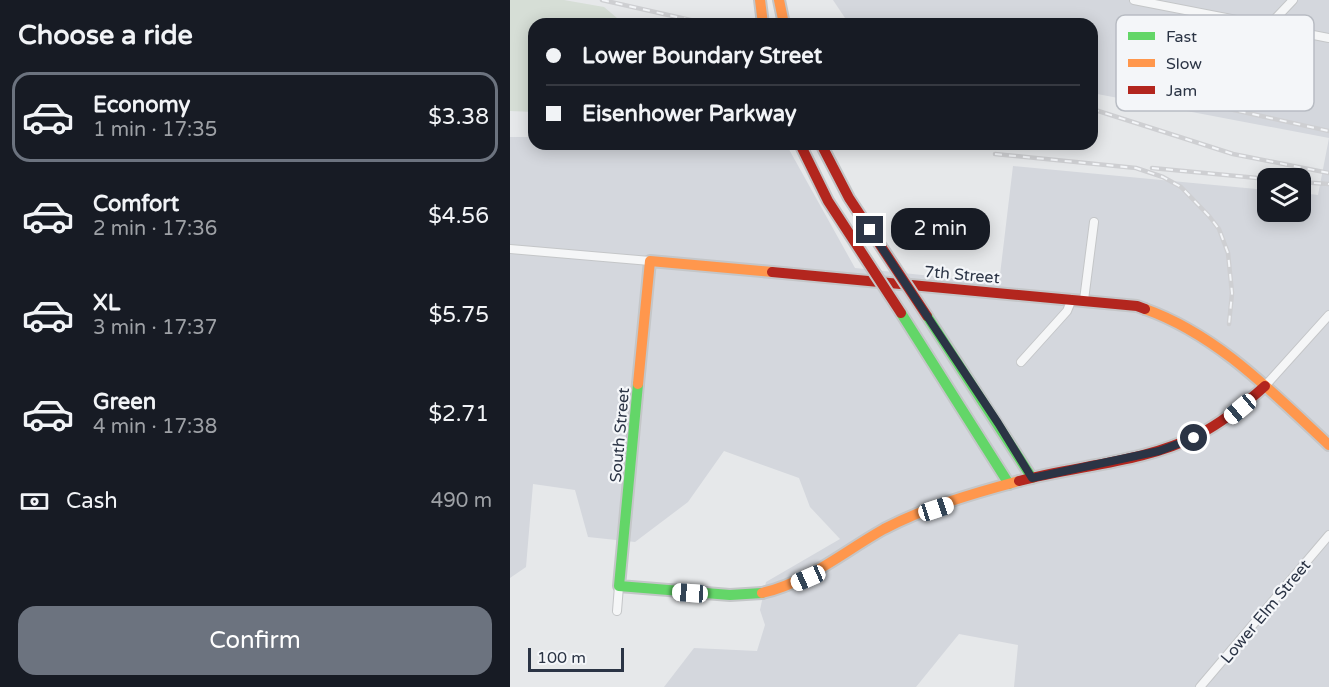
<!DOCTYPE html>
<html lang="en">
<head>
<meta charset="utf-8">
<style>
  body { margin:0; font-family:"Varela Round",sans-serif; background:#242831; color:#f1f3f6; height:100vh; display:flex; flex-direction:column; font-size:22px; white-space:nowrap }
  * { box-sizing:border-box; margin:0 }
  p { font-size:20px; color:#9ea1a6 }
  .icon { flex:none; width:33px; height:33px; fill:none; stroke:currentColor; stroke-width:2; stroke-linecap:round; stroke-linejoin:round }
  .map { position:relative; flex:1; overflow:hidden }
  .drawer { display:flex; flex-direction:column; background:#171b24; width:510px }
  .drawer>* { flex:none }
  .top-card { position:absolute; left:18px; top:18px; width:570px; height:132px; border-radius:18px; box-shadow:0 3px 15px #0003; display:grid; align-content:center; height:132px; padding:0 18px; background:#171b24 }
  .fabs { position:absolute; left:747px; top:168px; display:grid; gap:12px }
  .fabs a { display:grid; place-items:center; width:54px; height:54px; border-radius:12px; background:#171b24; box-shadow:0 3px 15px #0003; font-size:30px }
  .scale { position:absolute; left:18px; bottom:15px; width:96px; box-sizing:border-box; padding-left:6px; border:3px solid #2b3445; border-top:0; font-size:16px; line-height:21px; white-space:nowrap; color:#2b3445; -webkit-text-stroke:4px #f4f6f9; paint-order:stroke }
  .end { position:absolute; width:27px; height:27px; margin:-14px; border:8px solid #2b3445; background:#fff; box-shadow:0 0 0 3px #fff }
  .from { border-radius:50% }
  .bubble { position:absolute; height:42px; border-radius:18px; background:#171b24; box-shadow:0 3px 15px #0003; font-size:20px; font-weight:600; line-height:42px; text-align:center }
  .car { position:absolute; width:18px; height:36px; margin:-18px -9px; border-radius:8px; box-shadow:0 0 4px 2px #0007; background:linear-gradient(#fff 24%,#345 0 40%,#fff 0 76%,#345 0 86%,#fff 0) }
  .top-card b { display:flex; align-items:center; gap:21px; height:57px; font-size:22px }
  .top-card b+b { border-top:2px solid #363941 }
  .top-card i { width:15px; height:15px; background:#f1f3f6 }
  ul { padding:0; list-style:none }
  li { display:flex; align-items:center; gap:18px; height:90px; margin:0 12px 9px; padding:0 6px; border:3px solid transparent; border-radius:18px }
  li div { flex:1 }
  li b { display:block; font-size:22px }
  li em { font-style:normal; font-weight:600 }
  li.on { border-color:#6c737f }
  li>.icon { width:54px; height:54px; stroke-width:1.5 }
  h2 { padding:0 18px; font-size:27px; line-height:72px }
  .pay { display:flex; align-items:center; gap:15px; height:66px; padding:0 18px; font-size:22px }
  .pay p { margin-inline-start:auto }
  .action { display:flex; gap:12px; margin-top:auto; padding:12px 18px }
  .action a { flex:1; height:69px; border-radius:18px; background:#6c737f; color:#fff; font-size:24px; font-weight:600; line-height:69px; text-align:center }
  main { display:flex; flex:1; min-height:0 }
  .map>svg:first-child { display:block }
  .built { fill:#d4d7dd }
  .green { fill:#d6ded6 }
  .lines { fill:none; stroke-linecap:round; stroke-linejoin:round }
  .street-casing { stroke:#c4c6c8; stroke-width:10 }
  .fast-casing { stroke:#c4c6c8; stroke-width:14 }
  .slow-casing { stroke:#c4c6c8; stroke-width:14 }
  .jam-casing { stroke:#c4c6c8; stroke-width:14 }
  .street { stroke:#f5f6f7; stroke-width:8 }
  .fast { stroke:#63d668; stroke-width:10 }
  .slow { stroke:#ff974d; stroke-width:10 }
  .jam { stroke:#b3261e; stroke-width:10 }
  .rail-casing { stroke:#cecfd2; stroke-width:4.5 }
  .rail { stroke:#f4f6f9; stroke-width:2; stroke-dasharray:7; stroke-linecap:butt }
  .jam-bridge-casing { stroke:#c4c6c8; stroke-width:14; stroke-linecap:butt }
  .jam-bridge { stroke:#b3261e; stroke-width:10 }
  .route { stroke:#2b3445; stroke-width:8 }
  .labels { text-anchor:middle; stroke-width:4.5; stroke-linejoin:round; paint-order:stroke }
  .street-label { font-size:16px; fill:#2b3445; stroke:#f4f6f9 }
  .key { fill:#f4f6f9; stroke:#b8bcc3; stroke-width:1.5 }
  .key-label { font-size:16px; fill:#2b3445 }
</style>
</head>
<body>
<main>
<section class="drawer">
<h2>Choose a ride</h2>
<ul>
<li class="on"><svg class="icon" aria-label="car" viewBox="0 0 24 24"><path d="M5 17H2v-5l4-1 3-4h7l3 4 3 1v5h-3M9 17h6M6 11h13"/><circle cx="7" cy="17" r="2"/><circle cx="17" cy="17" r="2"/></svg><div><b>Economy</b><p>1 min · 17:35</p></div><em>$3.38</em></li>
<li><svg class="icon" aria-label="car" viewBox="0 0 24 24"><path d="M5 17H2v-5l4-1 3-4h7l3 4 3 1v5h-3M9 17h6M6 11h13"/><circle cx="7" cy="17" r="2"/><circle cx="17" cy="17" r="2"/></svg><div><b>Comfort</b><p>2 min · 17:36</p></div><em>$4.56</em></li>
<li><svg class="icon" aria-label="car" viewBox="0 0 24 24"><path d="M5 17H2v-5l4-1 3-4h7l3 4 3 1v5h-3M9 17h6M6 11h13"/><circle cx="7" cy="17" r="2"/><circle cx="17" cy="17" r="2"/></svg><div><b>XL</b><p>3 min · 17:37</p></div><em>$5.75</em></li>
<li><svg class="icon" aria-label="car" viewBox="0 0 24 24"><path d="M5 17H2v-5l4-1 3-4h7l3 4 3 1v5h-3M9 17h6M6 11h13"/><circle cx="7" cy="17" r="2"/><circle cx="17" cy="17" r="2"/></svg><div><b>Green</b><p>4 min · 17:38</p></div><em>$2.71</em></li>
</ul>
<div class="pay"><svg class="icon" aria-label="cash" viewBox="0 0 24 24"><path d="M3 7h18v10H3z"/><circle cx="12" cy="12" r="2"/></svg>Cash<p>490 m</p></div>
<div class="action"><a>Confirm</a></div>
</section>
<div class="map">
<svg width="819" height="687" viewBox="0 0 819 687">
  <rect width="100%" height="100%" fill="#e6e8ea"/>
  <!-- built -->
  <path class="built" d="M 323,0 L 819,0 L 819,687 L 504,687 L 508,645 L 449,634 L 406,687 L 154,687 L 184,648 L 247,651 L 255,625 L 250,610 L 256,582 L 330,539 L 300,507 L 289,478 L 214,451 L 178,502 L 125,542 L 78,537 L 65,490 L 23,484 L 16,567 L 0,578 L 0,137 L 24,137 L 24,144 L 276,144 L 345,268 L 489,283 L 503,166 L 757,190 L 758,212 L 790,212 L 791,193 L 808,195 L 819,138 L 582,93 L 582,24 L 339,24 Z"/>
  <!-- green -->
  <path class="green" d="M 0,0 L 54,0 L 94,7 L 114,24 L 24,24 L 24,112 L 0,111 Z"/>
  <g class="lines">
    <!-- street casing -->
    <g class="street-casing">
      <path id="street" d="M 624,0 L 819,38
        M 761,28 L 765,19 L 783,0
        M 0,249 L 140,261
        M 574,300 L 584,222
        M 511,362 L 557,311 L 562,299
        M 755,386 L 819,315
        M 107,611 L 109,586
        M 690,687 L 819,535"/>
    </g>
    <!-- fast casing -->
    <g class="fast-casing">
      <path id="fast" d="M 391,313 L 499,484
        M 417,316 L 522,478
        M 128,384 L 109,586 L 220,595 L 252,593"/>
    </g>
    <!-- slow casing -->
    <g class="slow-casing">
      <path id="slow" d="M 250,0 L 253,24
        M 269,0 L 274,24
        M 635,309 C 708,335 763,393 819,445
        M 128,384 L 140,261 L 262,272
        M 252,593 C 299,582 333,552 374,529 C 416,507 464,493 509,481"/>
    </g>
    <!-- jam casing -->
    <g class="jam-casing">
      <path id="jam" d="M 262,272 L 627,306 L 635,309
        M 509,481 C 568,465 633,463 688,435 C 713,422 734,405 755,386"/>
    </g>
    <!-- street -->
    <use href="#street" class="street"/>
    <!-- fast -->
    <use href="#fast" class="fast"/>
    <!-- slow -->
    <use href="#slow" class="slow"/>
    <!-- jam -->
    <use href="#jam" class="jam"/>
    <!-- rail casing -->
    <g class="rail-casing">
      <path id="rail" d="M 92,0 L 198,24
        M 674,99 L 819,131
        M 582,109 L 723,154 L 819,173
        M 485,154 L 626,168 L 653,177 L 671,187 L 699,216 L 709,229 L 718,253 L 722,293 L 719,324
        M 642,168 L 758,179
        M 790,182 L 819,184"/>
    </g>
    <!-- rail -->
    <use href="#rail" class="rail"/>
    <!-- jam-bridge casing -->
    <g class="jam-bridge-casing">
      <path id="jam-bridge" d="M 290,144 L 318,201 L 391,313
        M 311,144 L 339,198 L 417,316"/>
    </g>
    <!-- jam-bridge -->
    <use href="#jam-bridge" class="jam-bridge"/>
  </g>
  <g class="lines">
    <!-- route -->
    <path class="route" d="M 360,230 L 488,423 L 522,478 L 649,451 L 684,438"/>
  </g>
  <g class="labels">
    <!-- street labels -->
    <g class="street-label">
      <text transform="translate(452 274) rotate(5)" y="6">7th Street</text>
      <text transform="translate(109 435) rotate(-85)" y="6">South Street</text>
      <text transform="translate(755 611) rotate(-50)" y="6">Lower Elm Street</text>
    </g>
  </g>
  <!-- legend -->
  <rect x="606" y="15" width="198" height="96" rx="9" class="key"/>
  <rect x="618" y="32" width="27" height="8" fill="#63d668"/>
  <rect x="618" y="59" width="27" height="8" fill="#ff974d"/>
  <rect x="618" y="86" width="27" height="8" fill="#b3261e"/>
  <g class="key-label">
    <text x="656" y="42">Fast</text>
    <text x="656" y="69">Slow</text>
    <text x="656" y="96">Jam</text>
  </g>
</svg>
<div class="fabs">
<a><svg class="icon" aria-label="layers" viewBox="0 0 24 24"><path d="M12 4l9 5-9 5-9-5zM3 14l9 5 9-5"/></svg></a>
</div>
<div class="scale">100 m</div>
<i class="end from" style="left:684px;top:438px"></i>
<i class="end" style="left:360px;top:230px"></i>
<div class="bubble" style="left:381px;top:208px;width:99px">2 min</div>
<i class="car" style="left:730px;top:409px;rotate:230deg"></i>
<i class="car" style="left:426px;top:509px;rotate:72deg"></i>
<i class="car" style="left:298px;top:578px;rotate:246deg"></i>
<i class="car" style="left:180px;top:593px;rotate:274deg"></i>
<div class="top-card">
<b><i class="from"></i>Lower Boundary Street</b>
<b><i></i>Eisenhower Parkway</b>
</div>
</div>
</main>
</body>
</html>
